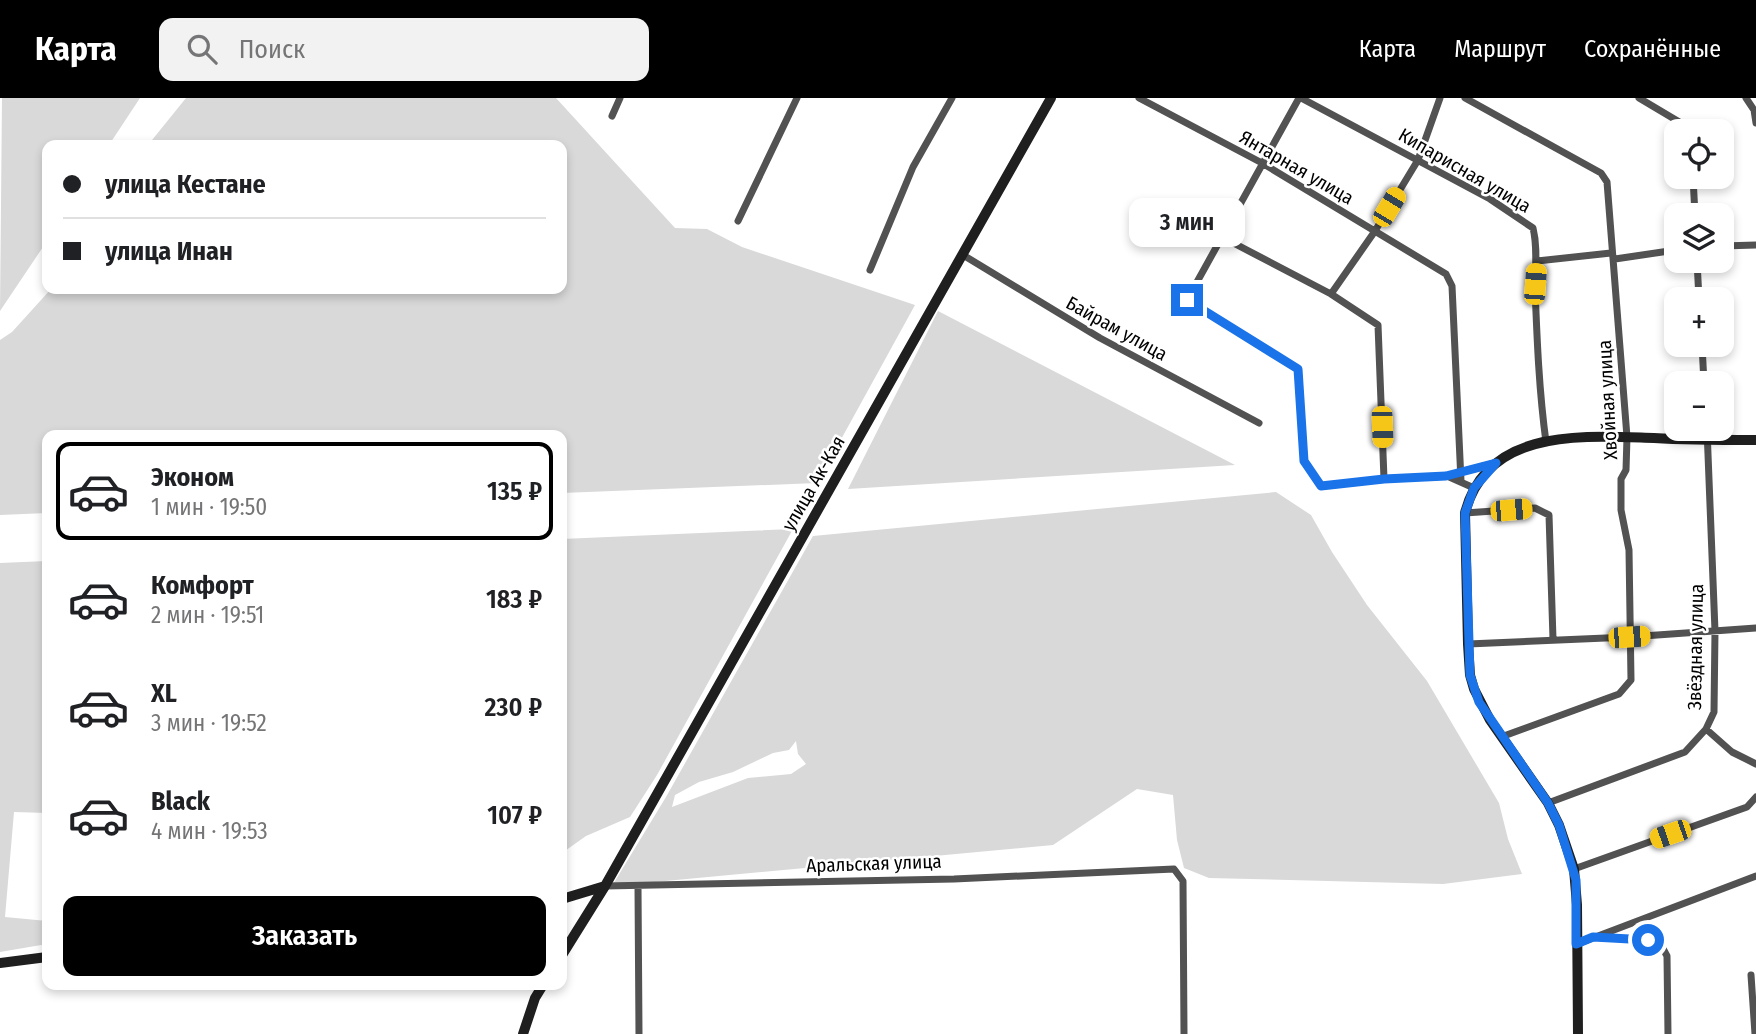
<!DOCTYPE html>
<html lang="ru">
<head>
<meta charset="utf-8">
<style>
  body { margin:0; font-family:"Fira Sans Condensed",sans-serif; background:#f2f2f2; color:#202124; height:100vh; display:flex; flex-direction:column; font-size:26px; white-space:nowrap }
  * { box-sizing:border-box; margin:0 }
  p { font-size:23px; color:#757577 }
  .icon { flex:none; width:38px; height:38px; fill:none; stroke:currentColor; stroke-width:2; stroke-linecap:round; stroke-linejoin:round }
  .map { position:relative; flex:1; overflow:hidden }
  .sheet { position:absolute; left:42px; top:332px; width:525px; height:560px; display:flex; flex-direction:column; background:#fff; border-radius:14px; box-shadow:0 4px 10px #0003 }
  .sheet>* { flex:none }
  .guide { position:absolute; left:42px; top:42px; width:525px; height:154px; border-radius:14px; box-shadow:0 4px 10px #0003; display:grid; align-content:center; height:154px; padding:0 21px; background:#fff }
  .controls { position:absolute; left:1664px; top:21px; display:grid; gap:14px }
  .controls a { display:grid; place-items:center; width:70px; height:70px; border-radius:14px; background:#fff; box-shadow:0 4px 10px #0003; font-size:35px }
  .end { position:absolute; width:32px; height:32px; margin:-16px; border:9px solid #1a73e8; background:#fff; box-shadow:0 0 0 4px #fff }
  .from { border-radius:50% }
  .bubble { position:absolute; height:49px; border-radius:14px; background:#fff; box-shadow:0 4px 10px #0003; font-size:23px; font-weight:600; line-height:49px; text-align:center }
  .car { position:absolute; width:21px; height:42px; margin:-21px -10px; border-radius:9px; box-shadow:0 0 5px 2px #0007; background:linear-gradient(#f5c518 24%,#345 0 40%,#f5c518 0 76%,#345 0 86%,#f5c518 0) }
  .guide b { display:flex; align-items:center; gap:24px; height:66px; font-size:26px }
  .guide b+b { border-top:2px solid #e0e0e0 }
  .guide i { width:18px; height:18px; background:#202124 }
  ul { padding:12px 0 0; list-style:none }
  li { display:flex; align-items:center; gap:21px; height:98px; margin:0 14px 10px; padding:0 7px; border:4px solid transparent; border-radius:14px }
  li div { flex:1 }
  li b { display:block; font-size:26px }
  li em { font-style:normal; font-weight:600 }
  li.on { border-color:#000 }
  li>.icon { width:63px; height:63px; stroke-width:1.5 }
  .cta { display:flex; gap:14px; margin-top:auto; padding:14px 21px }
  .cta a { flex:1; height:80px; border-radius:14px; background:#000; color:#fff; font-size:28px; font-weight:600; line-height:80px; text-align:center }
  header { display:flex; align-items:center; gap:42px; box-sizing:border-box; height:98px; padding:0 35px; background:#000; color:#fff }
  header strong { font-size:33px }
  nav { display:flex; gap:38px; margin-inline-start:auto; font-size:24px }
  .search { width:490px; height:63px; background:#f2f2f2; display:flex; align-items:center; gap:18px; box-sizing:border-box; padding:0 24px; border-radius:14px; color:#757577; font-size:26px }
  .map>svg:first-child { display:block }
  .green { fill:#d9d9d9; fill-rule:evenodd }
  .lines { fill:none; stroke-linecap:round; stroke-linejoin:round }
  .street { stroke:#525252; stroke-width:7 }
  .secondary { stroke:#1f1f1f; stroke-width:10 }
  .route { stroke:#1a73e8; stroke-width:9 }
  .labels { text-anchor:middle; stroke-width:5; stroke-linejoin:round; paint-order:stroke }
  .street-label { font-size:19px; fill:#000; stroke:#fff }
</style>
</head>
<body>
<header>
<strong>Карта</strong>
<div class="search"><svg class="icon" aria-label="search" viewBox="0 0 24 24"><circle cx="10" cy="10" r="6"/><path d="M15 15l6 6"/></svg>Поиск</div>
<nav><a>Карта</a><a>Маршрут</a><a>Сохранённые</a></nav>
</header>
<div class="map">
<svg width="1756" height="936" viewBox="0 0 1756 936">
  <rect width="100%" height="100%" fill="#fff"/>
  <!-- green -->
  <path class="green" d="M 2,0 L 140,0 L 109,47 L 47,47 L 47,143 L 0,213 Z
    M 186,0 L 556,0 L 675,130 L 707,131 L 742,149 L 915,207 L 817,385 L 562,395 L 562,338 L 47,338 L 47,415 L 0,417 L 0,242 L 12,234 L 51,191 L 562,191 L 562,47 L 148,47 Z
    M 938,213 L 1235,367 L 848,391 Z
    M 1276,394 L 1311,417 L 1332,454 L 1367,507 L 1427,583 L 1499,705 L 1508,741 L 1522,776 L 1443,786 L 1209,780 L 1184,770 L 1177,742 L 1173,697 L 1137,691 L 1053,747 L 612,788 L 666,699 L 813,438 ZM 796,643 L 798,656 L 806,666 L 791,676 L 748,680 L 672,709 L 675,697 L 699,684 L 733,674 L 773,655 L 789,652 Z
    M 793,431 L 657,677 L 630,719 L 586,738 L 562,755 L 562,441 Z
    M 47,463 L 47,715 L 14,714 L 5,819 L 47,823 L 47,846 L 0,854 L 0,465 Z"/>
  <g class="lines">
    <!-- street -->
    <path class="street" d="M 1139,0 L 1262,65 L 1446,176 L 1452,188 L 1461,383
      M 1299,0 L 1187,202 L 1298,271 L 1304,363 L 1321,388 L 1384,381 L 1446,378 L 1495,365
      M 1301,0 L 1490,101 L 1533,130 C 1538,150 1535,170 1535,190 C 1537,241 1539,293 1546,344
      M 1465,0 L 1601,75 L 1607,84 L 1627,339 L 1626,372 L 1621,381 L 1621,412 L 1629,452 L 1631,582 L 1619,596 L 1501,639
      M 1639,0 L 1681,25 L 1684,33
      M 1746,0 L 1754,12 L 1756,25
      M 612,18 L 620,0
      M 1693,79 L 1695,117
      M 738,123 L 797,0
      M 1222,139 L 1331,196 L 1378,227 L 1384,381
      M 1722,148 L 1756,147
      M 963,157 L 1100,240 L 1259,325
      M 1615,161 L 1676,152
      M 1537,163 L 1611,155
      M 1697,163 L 1699,201
      M 870,172 L 913,69 L 952,0
      M 1331,196 L 1375,133 L 1418,62 L 1440,0
      M 1702,247 L 1704,285
      M 1447,378 L 1474,390
      M 1465,415 L 1535,410 L 1549,417 L 1553,541
      M 1468,546 L 1629,539 L 1756,530
      M 1706,631 L 1732,654 L 1756,666
      M 1548,705 L 1685,654 L 1706,631 L 1714,614 L 1715,533 L 1707,331
      M 1574,771 L 1747,709 L 1756,699
      M 605,788 L 954,781 L 1174,771 L 1183,783 L 1184,936
      M 638,789 L 639,936
      M 1597,839 L 1648,842 L 1660,845 L 1667,858 L 1668,936
      M 1577,846 L 1756,778
      M 1751,877 L 1755,936"/>
    <!-- secondary -->
    <path class="secondary" d="M 562,801 L 605,788
      M 562,857 L 605,788 L 1051,0
      M 0,865 L 47,859
      M 523,936 L 535,900 L 543,887
      M 1578,936 L 1577,807 L 1574,771 L 1559,727 L 1548,705 L 1490,622 L 1474,591 L 1470,577 L 1468,546 L 1465,415 C 1487,329 1584,338 1654,340 C 1688,342 1722,342 1756,342"/>
  </g>
  <g class="lines">
    <!-- route -->
    <path class="route" d="M 1187,202 L 1298,271 L 1304,363 L 1321,388 L 1384,381 L 1446,378 L 1496,365 L 1474,390 L 1465,415 L 1470,577 L 1479,604 L 1548,705 L 1559,727 L 1576,782 L 1576,846 L 1593,839 L 1648,842"/>
  </g>
  <g class="labels">
    <!-- street labels -->
    <g class="street-label">
      <text transform="translate(1297 69) rotate(30)" y="7">Янтарная улица</text>
      <text transform="translate(1465 72) rotate(30)" y="7">Кипарисная улица</text>
      <text transform="translate(1117 230) rotate(29)" y="7">Байрам улица</text>
      <text transform="translate(1607 302) rotate(-93)" y="7">Хвойная улица</text>
      <text transform="translate(813 385) rotate(-60)" y="7">улица Ак-Кая</text>
      <text transform="translate(1695 549) rotate(-89)" y="7">Звёздная улица</text>
      <text transform="translate(874 765) rotate(-2)" y="7">Аральская улица</text>
    </g>
  </g>
</svg>
<div class="controls">
<a><svg class="icon" aria-label="locate" viewBox="0 0 24 24"><circle cx="12" cy="12" r="6"/><path d="M12 2v4M12 18v4M2 12h4M18 12h4"/></svg></a>
<a><svg class="icon" aria-label="layers" viewBox="0 0 24 24"><path d="M12 4l9 5-9 5-9-5zM3 14l9 5 9-5"/></svg></a>
<a>+</a>
<a>−</a>
</div>
<i class="end from" style="left:1648px;top:842px"></i>
<i class="end" style="left:1187px;top:202px"></i>
<div class="bubble" style="left:1129px;top:100px;width:116px">3 мин</div>
<i class="car" style="left:1389px;top:109px;rotate:31deg"></i>
<i class="car" style="left:1535px;top:186px;rotate:4deg"></i>
<i class="car" style="left:1382px;top:329px;rotate:178deg"></i>
<i class="car" style="left:1511px;top:412px;rotate:85deg"></i>
<i class="car" style="left:1629px;top:539px;rotate:86deg"></i>
<i class="car" style="left:1670px;top:736px;rotate:251deg"></i>
<div class="guide">
<b><i class="from"></i>улица Кестане</b>
<b><i></i>улица Инан</b>
</div>
<section class="sheet">
<ul>
<li class="on"><svg class="icon" aria-label="car" viewBox="0 0 24 24"><path d="M5 17H2v-5l4-1 3-4h7l3 4 3 1v5h-3M9 17h6M6 11h13"/><circle cx="7" cy="17" r="2"/><circle cx="17" cy="17" r="2"/></svg><div><b>Эконом</b><p>1 мин · 19:50</p></div><em>135 ₽</em></li>
<li><svg class="icon" aria-label="car" viewBox="0 0 24 24"><path d="M5 17H2v-5l4-1 3-4h7l3 4 3 1v5h-3M9 17h6M6 11h13"/><circle cx="7" cy="17" r="2"/><circle cx="17" cy="17" r="2"/></svg><div><b>Комфорт</b><p>2 мин · 19:51</p></div><em>183 ₽</em></li>
<li><svg class="icon" aria-label="car" viewBox="0 0 24 24"><path d="M5 17H2v-5l4-1 3-4h7l3 4 3 1v5h-3M9 17h6M6 11h13"/><circle cx="7" cy="17" r="2"/><circle cx="17" cy="17" r="2"/></svg><div><b>XL</b><p>3 мин · 19:52</p></div><em>230 ₽</em></li>
<li><svg class="icon" aria-label="car" viewBox="0 0 24 24"><path d="M5 17H2v-5l4-1 3-4h7l3 4 3 1v5h-3M9 17h6M6 11h13"/><circle cx="7" cy="17" r="2"/><circle cx="17" cy="17" r="2"/></svg><div><b>Black</b><p>4 мин · 19:53</p></div><em>107 ₽</em></li>
</ul>
<div class="cta"><a>Заказать</a></div>
</section>
</div>
</body>
</html>
